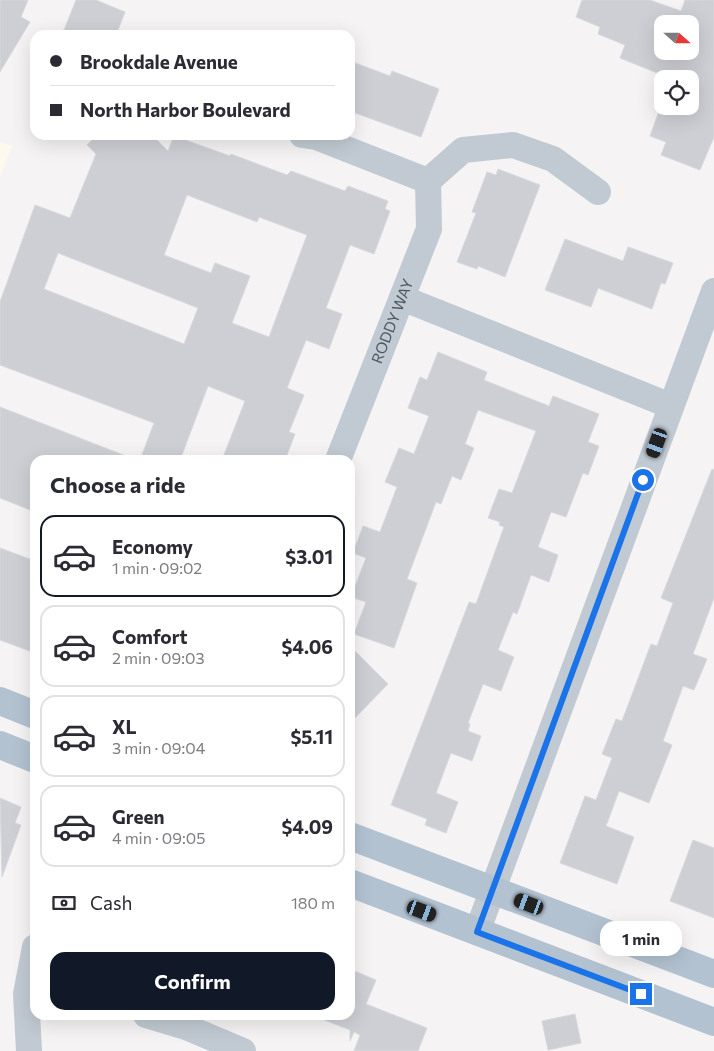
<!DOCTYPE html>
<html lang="en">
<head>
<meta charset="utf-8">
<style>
  body { margin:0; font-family:Commissioner,sans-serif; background:#f2f2f3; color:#2b2b33; height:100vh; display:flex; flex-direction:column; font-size:19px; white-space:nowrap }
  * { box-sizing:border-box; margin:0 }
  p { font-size:16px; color:#7c7c81 }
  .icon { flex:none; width:28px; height:28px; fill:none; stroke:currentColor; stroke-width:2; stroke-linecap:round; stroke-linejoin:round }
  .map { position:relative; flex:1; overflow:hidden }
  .drawer { position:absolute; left:30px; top:455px; width:325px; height:565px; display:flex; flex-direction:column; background:#fff; border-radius:15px; box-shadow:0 5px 20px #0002 }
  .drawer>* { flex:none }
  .banner { position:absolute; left:30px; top:30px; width:325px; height:110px; border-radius:15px; box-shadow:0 5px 20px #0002; display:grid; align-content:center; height:110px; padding:0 20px; background:#fff }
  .needle { width:32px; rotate:111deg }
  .fabs { position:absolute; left:654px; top:15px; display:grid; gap:10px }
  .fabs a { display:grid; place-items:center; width:45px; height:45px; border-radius:10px; background:#fff; box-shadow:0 5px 20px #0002; font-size:25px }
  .end { position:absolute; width:22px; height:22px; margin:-11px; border:6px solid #1a73e8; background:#fff; box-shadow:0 0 0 2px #fff }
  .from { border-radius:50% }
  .bubble { position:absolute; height:35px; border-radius:15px; background:#fff; box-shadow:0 5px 20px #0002; font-size:16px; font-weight:700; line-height:35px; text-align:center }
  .car { position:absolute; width:15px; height:30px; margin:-15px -8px; border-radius:6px; box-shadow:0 0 4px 1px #0007; background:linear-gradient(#222 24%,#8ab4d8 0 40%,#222 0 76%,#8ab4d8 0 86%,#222 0) }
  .banner b { display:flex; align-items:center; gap:18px; height:48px; font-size:19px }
  .banner b+b { border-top:1px solid #e1e1e2 }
  .banner i { width:12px; height:12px; background:#2b2b33 }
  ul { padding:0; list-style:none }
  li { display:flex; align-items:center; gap:15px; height:82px; margin:0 10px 8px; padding:0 10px; border:2px solid #e1e1e2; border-radius:15px }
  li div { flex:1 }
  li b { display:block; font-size:19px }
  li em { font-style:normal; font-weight:700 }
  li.active { border-color:#111827 }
  li>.icon { width:45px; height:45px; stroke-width:1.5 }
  h2 { padding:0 20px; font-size:22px; line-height:60px }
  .pay { display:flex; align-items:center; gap:12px; height:55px; padding:0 20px; font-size:19px }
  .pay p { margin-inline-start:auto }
  .cta { display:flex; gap:10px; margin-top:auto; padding:10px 20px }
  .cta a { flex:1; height:58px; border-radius:15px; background:#111827; color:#fff; font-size:20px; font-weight:700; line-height:58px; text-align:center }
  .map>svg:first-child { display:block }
  .commercial { fill:#fdf9ef }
  .building { fill:#cdcfd5; stroke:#d7d9de; fill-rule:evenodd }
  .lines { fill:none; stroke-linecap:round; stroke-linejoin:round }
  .street { stroke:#c1cad2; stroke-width:26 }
  .primary { stroke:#b3c2d1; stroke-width:28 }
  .route { stroke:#1a73e8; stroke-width:6 }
  .labels { text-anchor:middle; stroke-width:5; stroke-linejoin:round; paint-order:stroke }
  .street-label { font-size:15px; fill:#4a5661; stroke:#fff }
</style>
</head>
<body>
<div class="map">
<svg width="714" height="1051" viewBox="0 0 714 1051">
  <rect width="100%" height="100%" fill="#f5f3f3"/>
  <!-- commercial -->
  <path class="commercial" d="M 0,142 L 12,146 L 0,177 Z"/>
  <!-- building -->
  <path class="building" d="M 0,0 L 28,0 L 21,17 L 30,22 L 0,72 Z
    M 76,0 L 96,0 L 125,12 L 116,35 L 62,35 Z
    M 582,0 L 650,0 L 681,11 L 685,0 L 714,0 L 714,137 L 700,170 L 661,155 L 666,142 L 650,136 L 662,103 L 662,106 L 690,106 L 690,79 L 672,79 L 620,58 L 625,45 L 598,34 L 600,27 L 576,17 ZM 662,24 L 690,24 L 690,51 L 662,51 Z
    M 350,61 L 390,76 L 392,71 L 439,89 L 421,137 L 350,111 Z
    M 97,135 L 152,135 L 168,151 L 174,136 L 230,156 L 231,154 L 287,175 L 291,171 L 345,191 L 348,186 L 388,201 L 385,209 L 390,211 L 374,254 L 350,245 L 326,308 L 342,314 L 329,349 L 306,340 L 287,388 L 304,395 L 289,432 L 295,434 L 285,460 L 222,460 L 245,401 L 208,386 L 180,460 L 140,460 L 154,423 L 0,365 L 0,302 L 35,205 L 70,218 L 96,154 L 87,145 ZM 187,195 L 257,222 L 259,217 L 307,235 L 269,337 L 232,323 L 250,276 L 215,263 L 211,273 L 164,255 ZM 58,253 L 198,308 L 184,344 L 44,289 Z
    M 498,169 L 540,185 L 505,277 L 478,266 L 477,269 L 457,262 L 476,213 L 472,212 L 487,172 L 496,175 Z
    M 565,239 L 623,261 L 628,247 L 673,263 L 665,284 L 661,283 L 652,309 L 598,288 L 591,307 L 545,290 Z
    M 438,352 L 487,372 L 484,380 L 526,397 L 549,406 L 553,396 L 599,414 L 588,442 L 599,446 L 588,475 L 583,473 L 566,517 L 551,512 L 538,547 L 558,555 L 549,582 L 531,575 L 517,614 L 513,612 L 498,650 L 514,657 L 501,691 L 483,684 L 468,723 L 470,724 L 468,731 L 481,736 L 472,761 L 451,753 L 436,793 L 458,802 L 446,833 L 425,825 L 427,819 L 391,805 L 469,602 L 476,604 L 504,527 L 499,525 L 500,522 L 488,518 L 499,489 L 512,493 L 536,431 L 478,410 L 465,444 L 474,448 L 461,480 L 452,476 L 441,504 L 436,502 L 407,579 L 417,583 L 394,648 L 354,634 L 366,602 L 351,597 L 366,558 L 353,553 L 363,526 L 380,532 L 397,487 L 385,482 L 399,448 L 414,454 L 429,416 L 408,408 L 420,377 L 427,380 Z
    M 0,407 L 131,458 L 131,460 L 35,460 L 35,512 L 0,498 Z
    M 712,469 L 714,470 L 714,598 L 693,654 L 707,659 L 694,690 L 683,686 L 663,741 L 672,745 L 649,803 L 619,791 L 606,826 L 634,837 L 617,884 L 560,863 L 585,796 L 596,800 L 612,758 L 602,754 L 616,719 L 622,721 L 651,644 L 657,646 L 673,603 L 661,598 Z
    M 0,548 L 35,561 L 35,653 L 0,640 Z
    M 350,646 L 388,684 L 350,723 Z
    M 0,798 L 21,807 L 15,823 L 21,825 L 2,877 Z
    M 693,840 L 714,848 L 714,918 L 670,901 Z
    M 350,969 L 376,980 L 366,1004 L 427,1028 L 418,1051 L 354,1051 L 360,1035 L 354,1032 L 350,1041 L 350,1030 L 314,1016 L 350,1015 Z
    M 575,1014 L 581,1043 L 548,1050 L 542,1021 Z"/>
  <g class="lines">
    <!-- street -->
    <g class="street">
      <path d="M 302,135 L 316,137 L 428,181 L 463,150 L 513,145 L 553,159 L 598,192"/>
      <path d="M 402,298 L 671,406"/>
      <path id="s1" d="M 338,460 L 429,229 L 428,181"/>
      <path d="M 477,932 L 714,291"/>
      <path d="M 146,1015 L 186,1027 L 243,1051"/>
      <path d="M 29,1051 L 26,994 L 35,947"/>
    </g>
    <!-- primary -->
    <path class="primary" d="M 0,701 L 35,715
      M 0,745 L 35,759
      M 350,836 L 714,974
      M 350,883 L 714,1022"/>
  </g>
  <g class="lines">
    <!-- route -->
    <path class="route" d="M 641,994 L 477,932 L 643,480"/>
  </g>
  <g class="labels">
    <!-- street labels -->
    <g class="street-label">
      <text dy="5" stroke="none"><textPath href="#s1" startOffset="149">RODDY WAY</textPath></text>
    </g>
  </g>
</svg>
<div class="fabs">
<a><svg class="needle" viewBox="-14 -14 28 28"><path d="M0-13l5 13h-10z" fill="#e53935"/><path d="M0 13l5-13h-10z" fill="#7c7c81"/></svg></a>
<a><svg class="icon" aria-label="locate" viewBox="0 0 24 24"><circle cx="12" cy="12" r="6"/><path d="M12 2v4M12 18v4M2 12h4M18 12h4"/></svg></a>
</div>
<i class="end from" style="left:643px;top:480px"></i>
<i class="end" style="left:641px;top:994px"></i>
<div class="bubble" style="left:600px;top:921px;width:82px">1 min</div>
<i class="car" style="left:657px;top:443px;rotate:200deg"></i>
<i class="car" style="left:529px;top:904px;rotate:291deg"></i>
<i class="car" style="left:422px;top:911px;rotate:111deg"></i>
<div class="banner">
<b><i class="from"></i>Brookdale Avenue</b>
<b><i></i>North Harbor Boulevard</b>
</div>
<section class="drawer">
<h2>Choose a ride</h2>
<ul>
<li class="active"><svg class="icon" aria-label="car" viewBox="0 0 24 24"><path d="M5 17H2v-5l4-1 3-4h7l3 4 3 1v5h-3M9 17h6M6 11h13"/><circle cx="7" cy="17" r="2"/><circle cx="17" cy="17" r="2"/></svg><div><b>Economy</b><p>1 min · 09:02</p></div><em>$3.01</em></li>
<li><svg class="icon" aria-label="car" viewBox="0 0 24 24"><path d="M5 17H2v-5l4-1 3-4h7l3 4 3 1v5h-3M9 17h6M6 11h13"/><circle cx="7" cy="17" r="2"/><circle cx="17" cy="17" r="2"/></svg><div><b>Comfort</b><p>2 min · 09:03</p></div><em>$4.06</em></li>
<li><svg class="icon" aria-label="car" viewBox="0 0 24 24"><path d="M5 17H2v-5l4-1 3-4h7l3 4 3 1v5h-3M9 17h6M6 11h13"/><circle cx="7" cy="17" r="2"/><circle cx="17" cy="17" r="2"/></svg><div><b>XL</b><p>3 min · 09:04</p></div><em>$5.11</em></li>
<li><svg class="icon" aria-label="car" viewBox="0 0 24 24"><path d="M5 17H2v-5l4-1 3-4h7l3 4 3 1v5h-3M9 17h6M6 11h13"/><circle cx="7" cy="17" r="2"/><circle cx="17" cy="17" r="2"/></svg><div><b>Green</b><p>4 min · 09:05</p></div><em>$4.09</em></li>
</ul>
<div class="pay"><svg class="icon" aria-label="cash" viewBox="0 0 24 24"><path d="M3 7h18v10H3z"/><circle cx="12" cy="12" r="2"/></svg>Cash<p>180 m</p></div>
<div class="cta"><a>Confirm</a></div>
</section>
</div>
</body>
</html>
